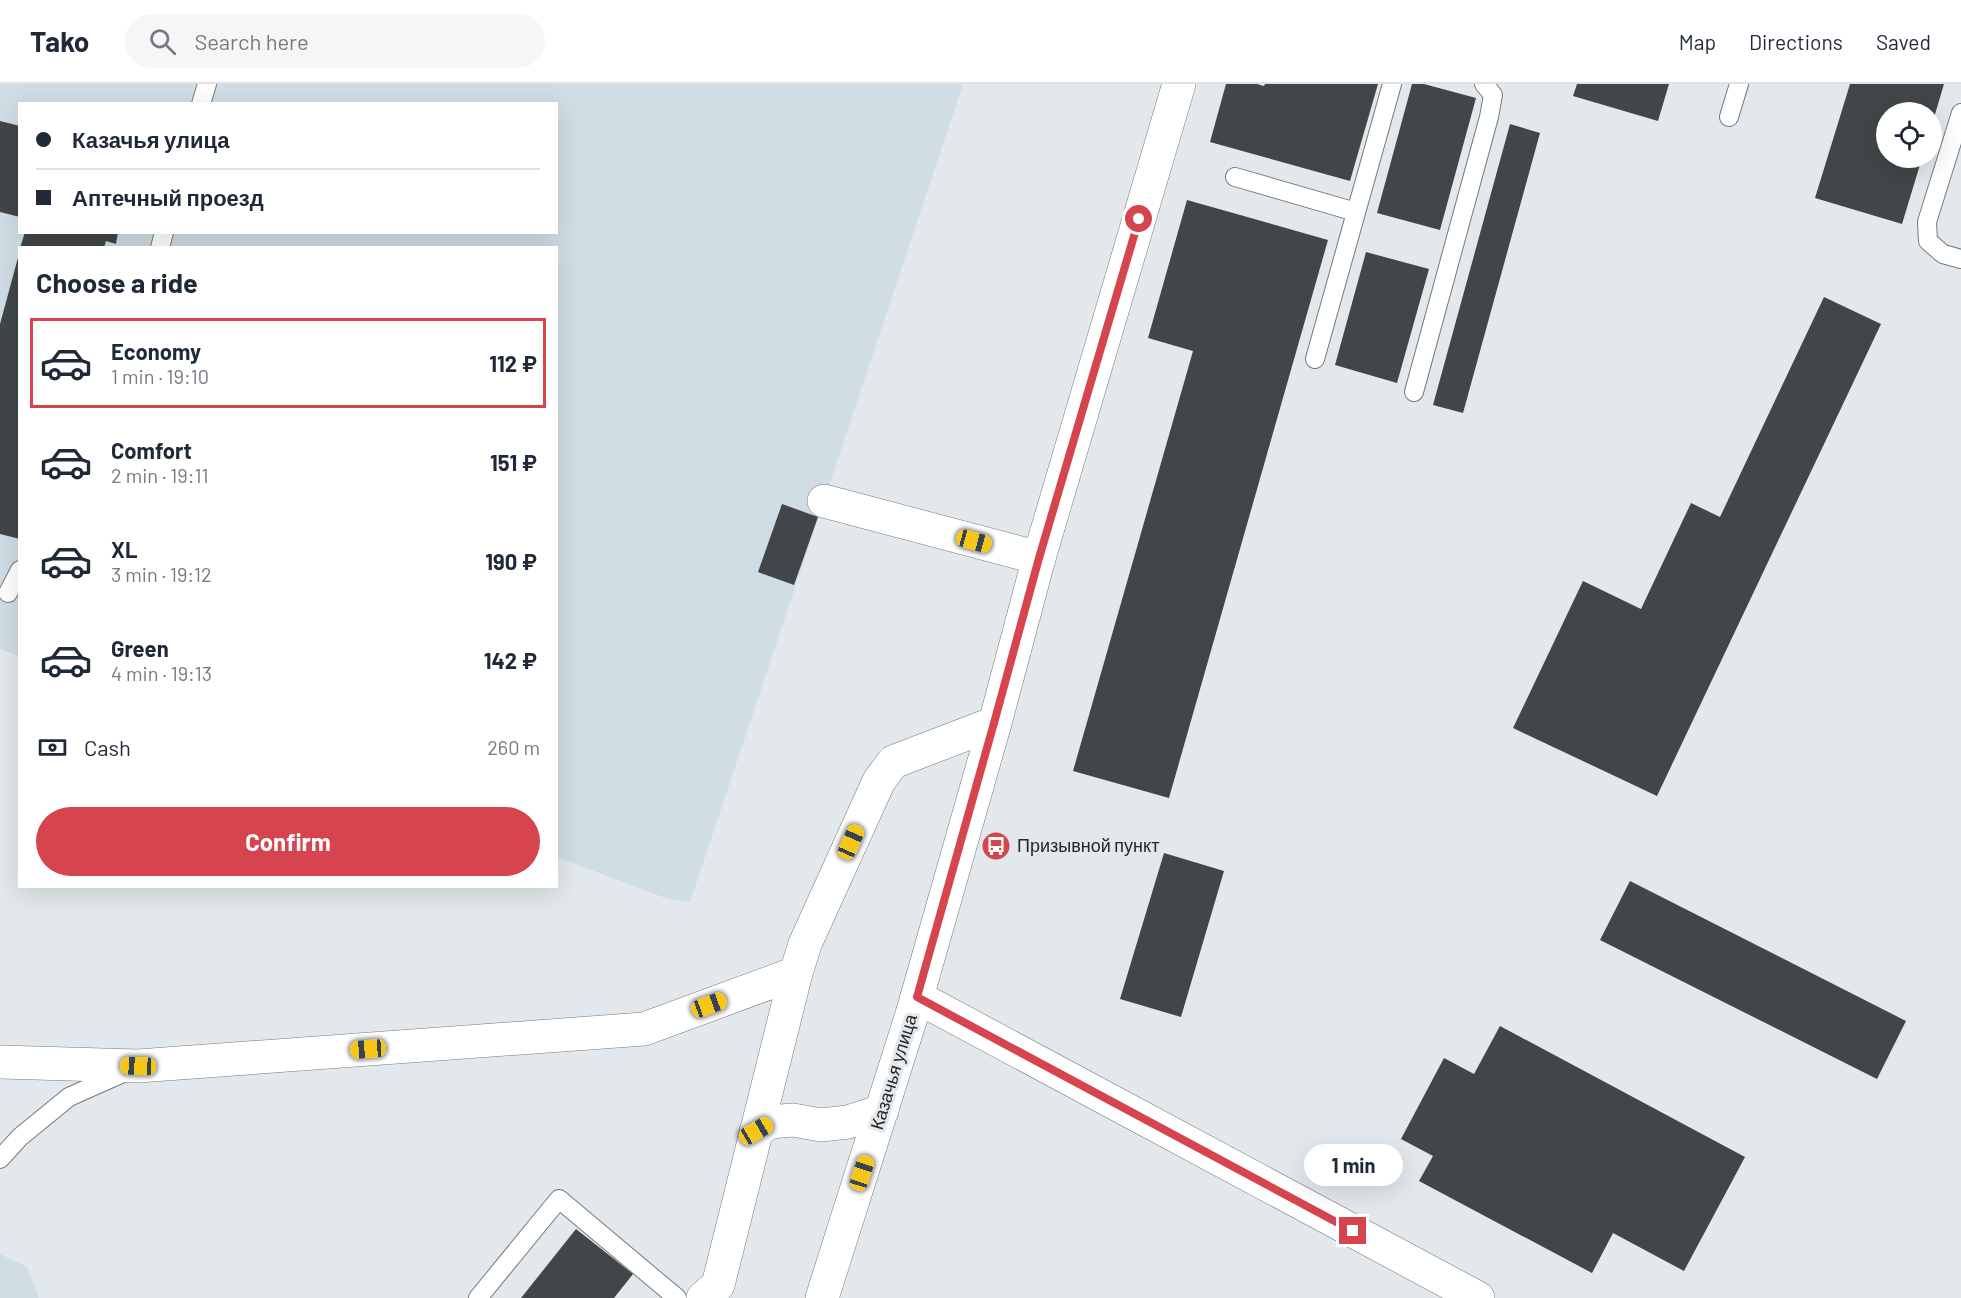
<!DOCTYPE html>
<html lang="en">
<head>
<meta charset="utf-8">
<style>
  body { margin:0; font-family:Barlow,sans-serif; background:#f6f6f7; color:#1f2937; height:100vh; display:flex; flex-direction:column; font-size:22px; white-space:nowrap }
  * { box-sizing:border-box; margin:0 }
  p { font-size:20px; color:#747a83 }
  .icon { flex:none; width:33px; height:33px; fill:none; stroke:currentColor; stroke-width:2; stroke-linecap:round; stroke-linejoin:round }
  .map { position:relative; flex:1; overflow:hidden }
  .drawer { position:absolute; left:18px; top:162px; width:540px; height:642px; display:flex; flex-direction:column; background:#fff; border-radius:0px; box-shadow:0 6px 24px #0002 }
  .drawer>* { flex:none }
  .top-card { position:absolute; left:18px; top:18px; width:540px; height:132px; border-radius:0px; box-shadow:0 6px 24px #0002; display:grid; align-content:center; height:132px; padding:0 18px; background:#fff }
  .tools { position:absolute; left:1876px; top:18px; display:grid; gap:12px }
  .tools a { display:grid; place-items:center; width:66px; height:66px; border-radius:50%; background:#fff; box-shadow:0 6px 24px #0002; font-size:30px }
  .end { position:absolute; width:27px; height:27px; margin:-14px; border:8px solid #d6454e; background:#fff; box-shadow:0 0 0 3px #fff }
  .from { border-radius:50% }
  .bubble { position:absolute; height:42px; border-radius:21px; background:#fff; box-shadow:0 6px 24px #0002; font-size:20px; font-weight:700; line-height:42px; text-align:center }
  .car { position:absolute; width:18px; height:36px; margin:-18px -9px; border-radius:8px; box-shadow:0 0 4px 2px #0007; background:linear-gradient(#f5c518 24%,#345 0 40%,#f5c518 0 76%,#345 0 86%,#f5c518 0) }
  .top-card b { display:flex; align-items:center; gap:21px; height:57px; font-size:22px }
  .top-card b+b { border-top:2px solid #e0e1e3 }
  .top-card i { width:15px; height:15px; background:#1f2937 }
  ul { padding:0; list-style:none }
  li { display:flex; align-items:center; gap:18px; height:90px; margin:0 12px 9px; padding:0 6px; border:3px solid transparent; border-radius:0px }
  li div { flex:1 }
  li b { display:block; font-size:22px }
  li em { font-style:normal; font-weight:700 }
  li.active { border-color:#d6454e }
  li>.icon { width:54px; height:54px; stroke-width:1.5 }
  h2 { padding:0 18px; font-size:27px; line-height:72px }
  .pay { display:flex; align-items:center; gap:15px; height:66px; padding:0 18px; font-size:22px }
  .pay p { margin-inline-start:auto }
  .button { display:flex; gap:12px; margin-top:auto; padding:12px 18px }
  .button a { flex:1; height:69px; border-radius:36px; background:#d6454e; color:#fff; font-size:24px; font-weight:700; line-height:69px; text-align:center }
  header { display:flex; align-items:center; gap:36px; box-sizing:border-box; height:84px; padding:0 30px; background:#fff; border-bottom:2px solid #e0e1e3 }
  header strong { font-size:28px }
  nav { display:flex; gap:33px; margin-inline-start:auto; font-size:21px }
  .search { width:420px; height:54px; background:#f6f6f7; display:flex; align-items:center; gap:15px; box-sizing:border-box; padding:0 21px; border-radius:33px; color:#747a83; font-size:22px }
  .map>svg:first-child { display:block }
  .built { fill:#d0dde4; fill-rule:evenodd }
  .building { fill:#414648 }
  .lines { fill:none; stroke-linecap:round; stroke-linejoin:round }
  .lane-casing { stroke:#757a7c; stroke-width:20 }
  .street-casing { stroke:#757a7c; stroke-width:34 }
  .secondary-casing { stroke:#757a7c; stroke-width:34 }
  .lane { stroke:#fff; stroke-width:18 }
  .street { stroke:#fff; stroke-width:33 }
  .secondary { stroke:#fff; stroke-width:33 }
  .route { stroke:#d6454e; stroke-width:8 }
  .labels { text-anchor:middle; stroke-width:6; stroke-linejoin:round; paint-order:stroke }
  .poi-label { font-size:18px; fill:#252728; stroke:#e2e8eb; text-anchor:start }
  .street-label { font-size:18px; fill:#252728; stroke:#e2e8eb }
</style>
</head>
<body>
<header>
<strong>Tako</strong>
<div class="search"><svg class="icon" aria-label="search" viewBox="0 0 24 24"><circle cx="10" cy="10" r="6"/><path d="M15 15l6 6"/></svg>Search here</div>
<nav><a>Map</a><a>Directions</a><a>Saved</a></nav>
</header>
<div class="map">
<svg width="1961" height="1214" viewBox="0 0 1961 1214">
  <rect width="100%" height="100%" fill="#e2e8eb"/>
  <!-- built -->
  <path class="built" d="M 0,0 L 963,0 L 690,818 L 668,815 L 557,773 L 556,164 L 20,164 L 19,572 L 0,565 ZM 20,20 L 556,20 L 556,148 L 20,148 Z
    M 0,1170 L 27,1183 L 39,1214 L 0,1214 Z"/>
  <!-- building -->
  <path class="building" d="M 1226,0 L 1257,0 L 1264,2 L 1265,0 L 1378,0 L 1350,97 L 1210,58 Z
    M 1412,0 L 1424,0 L 1476,14 L 1440,146 L 1377,129 Z
    M 1577,0 L 1669,0 L 1658,37 L 1573,12 Z
    M 1850,0 L 1944,0 L 1933,37 L 1932,28 L 1887,28 L 1887,74 L 1922,74 L 1902,140 L 1815,114 Z
    M 0,37 L 20,42 L 20,133 L 0,128 Z
    M 1510,40 L 1540,49 L 1463,329 L 1433,321 Z
    M 1187,116 L 1328,156 L 1169,714 L 1073,687 L 1193,267 L 1148,254 Z
    M 25,148 L 118,148 L 116,160 L 106,157 L 104,164 L 20,164 Z
    M 1366,168 L 1429,185 L 1397,299 L 1335,281 Z
    M 19,170 L 20,170 L 20,455 L 0,450 L 0,240 Z
    M 1824,213 L 1881,240 L 1657,712 L 1513,644 L 1583,497 L 1641,525 L 1691,419 L 1720,433 Z
    M 782,420 L 818,433 L 794,501 L 758,488 Z
    M 1164,769 L 1224,787 L 1181,933 L 1120,915 Z
    M 1630,797 L 1906,937 L 1877,995 L 1600,856 Z
    M 1500,942 L 1745,1073 L 1684,1187 L 1613,1149 L 1592,1189 L 1419,1097 L 1433,1072 L 1401,1055 L 1444,974 L 1474,990 Z
    M 576,1145 L 633,1190 L 614,1214 L 521,1214 Z"/>
  <g class="lines">
    <!-- lane casing -->
    <g class="lane-casing">
      <path id="lane" d="M 201,20 L 207,0
        M 1961,29 L 1927,138 L 1928,157 L 1943,170 L 1961,175
        M 1729,33 L 1739,0
        M 1235,93 L 1356,128
        M 160,164 L 164,148
        M 1315,275 L 1392,0
        M 1414,308 L 1489,33 L 1493,11 L 1484,0
        M 8,509 L 20,486
        M 0,1075 L 20,1053 L 69,1013 L 125,988
        M 478,1214 L 559,1115 L 677,1214"/>
    </g>
    <!-- street casing -->
    <g class="street-casing">
      <path id="street" d="M 824,417 L 1039,474
        M 917,913 L 1478,1214
        M 0,978 L 138,982 L 644,945 L 796,889
        M 756,1047 L 770,1038 L 793,1036 L 821,1041 L 848,1038 L 882,1027
        M 703,1214 L 718,1201 L 796,889 L 805,860 L 879,697 L 893,678 L 995,639"/>
    </g>
    <!-- secondary casing -->
    <g class="secondary-casing">
      <path id="secondary" d="M 822,1214 L 913,927 L 995,639 L 1039,474 L 1179,0"/>
    </g>
    <!-- lane -->
    <use href="#lane" class="lane"/>
    <!-- street -->
    <use href="#street" class="street"/>
    <!-- secondary -->
    <use href="#secondary" class="secondary"/>
  </g>
  <g class="lines">
    <!-- route -->
    <path class="route" d="M 1139,135 L 1039,474 L 994,639 L 917,913 L 1353,1147"/>
  </g>
  <!-- icons -->
  <defs>
    <g id="bus-disc" transform="scale(1.5)"><circle r="9.5" fill="#d6454e" stroke="#e2e8eb"/><path d="M-5-6H5V4H4V6H2V4H-2V6H-4V4H-5ZM-3.5-4V0h7V-4ZM-3.5 1.2v1.5H-2V1.2ZM2 1.2v1.5H3.5V1.2Z" fill="#fff"/></g>
  </defs>
  <g fill-rule="evenodd">
    <use href="#bus-disc" x="996" y="762"/>
  </g>
  <g class="labels">
    <!-- poi labels -->
    <g class="poi-label">
      <text x="1017" y="768">Призывной пункт</text>
    </g>
    <!-- street labels -->
    <g class="street-label">
      <text transform="translate(894 988) rotate(-73)" y="6">Казачья улица</text>
    </g>
  </g>
</svg>
<div class="tools">
<a><svg class="icon" aria-label="locate" viewBox="0 0 24 24"><circle cx="12" cy="12" r="6"/><path d="M12 2v4M12 18v4M2 12h4M18 12h4"/></svg></a>
</div>
<i class="end from" style="left:1139px;top:135px"></i>
<i class="end" style="left:1353px;top:1147px"></i>
<div class="bubble" style="left:1304px;top:1060px;width:99px">1 min</div>
<i class="car" style="left:974px;top:457px;rotate:105deg"></i>
<i class="car" style="left:851px;top:758px;rotate:24deg"></i>
<i class="car" style="left:709px;top:921px;rotate:70deg"></i>
<i class="car" style="left:368px;top:965px;rotate:266deg"></i>
<i class="car" style="left:138px;top:982px;rotate:272deg"></i>
<i class="car" style="left:756px;top:1047px;rotate:60deg"></i>
<i class="car" style="left:862px;top:1089px;rotate:18deg"></i>
<div class="top-card">
<b><i class="from"></i>Казачья улица</b>
<b><i></i>Аптечный проезд</b>
</div>
<section class="drawer">
<h2>Choose a ride</h2>
<ul>
<li class="active"><svg class="icon" aria-label="car" viewBox="0 0 24 24"><path d="M5 17H2v-5l4-1 3-4h7l3 4 3 1v5h-3M9 17h6M6 11h13"/><circle cx="7" cy="17" r="2"/><circle cx="17" cy="17" r="2"/></svg><div><b>Economy</b><p>1 min · 19:10</p></div><em>112 ₽</em></li>
<li><svg class="icon" aria-label="car" viewBox="0 0 24 24"><path d="M5 17H2v-5l4-1 3-4h7l3 4 3 1v5h-3M9 17h6M6 11h13"/><circle cx="7" cy="17" r="2"/><circle cx="17" cy="17" r="2"/></svg><div><b>Comfort</b><p>2 min · 19:11</p></div><em>151 ₽</em></li>
<li><svg class="icon" aria-label="car" viewBox="0 0 24 24"><path d="M5 17H2v-5l4-1 3-4h7l3 4 3 1v5h-3M9 17h6M6 11h13"/><circle cx="7" cy="17" r="2"/><circle cx="17" cy="17" r="2"/></svg><div><b>XL</b><p>3 min · 19:12</p></div><em>190 ₽</em></li>
<li><svg class="icon" aria-label="car" viewBox="0 0 24 24"><path d="M5 17H2v-5l4-1 3-4h7l3 4 3 1v5h-3M9 17h6M6 11h13"/><circle cx="7" cy="17" r="2"/><circle cx="17" cy="17" r="2"/></svg><div><b>Green</b><p>4 min · 19:13</p></div><em>142 ₽</em></li>
</ul>
<div class="pay"><svg class="icon" aria-label="cash" viewBox="0 0 24 24"><path d="M3 7h18v10H3z"/><circle cx="12" cy="12" r="2"/></svg>Cash<p>260 m</p></div>
<div class="button"><a>Confirm</a></div>
</section>
</div>
</body>
</html>
